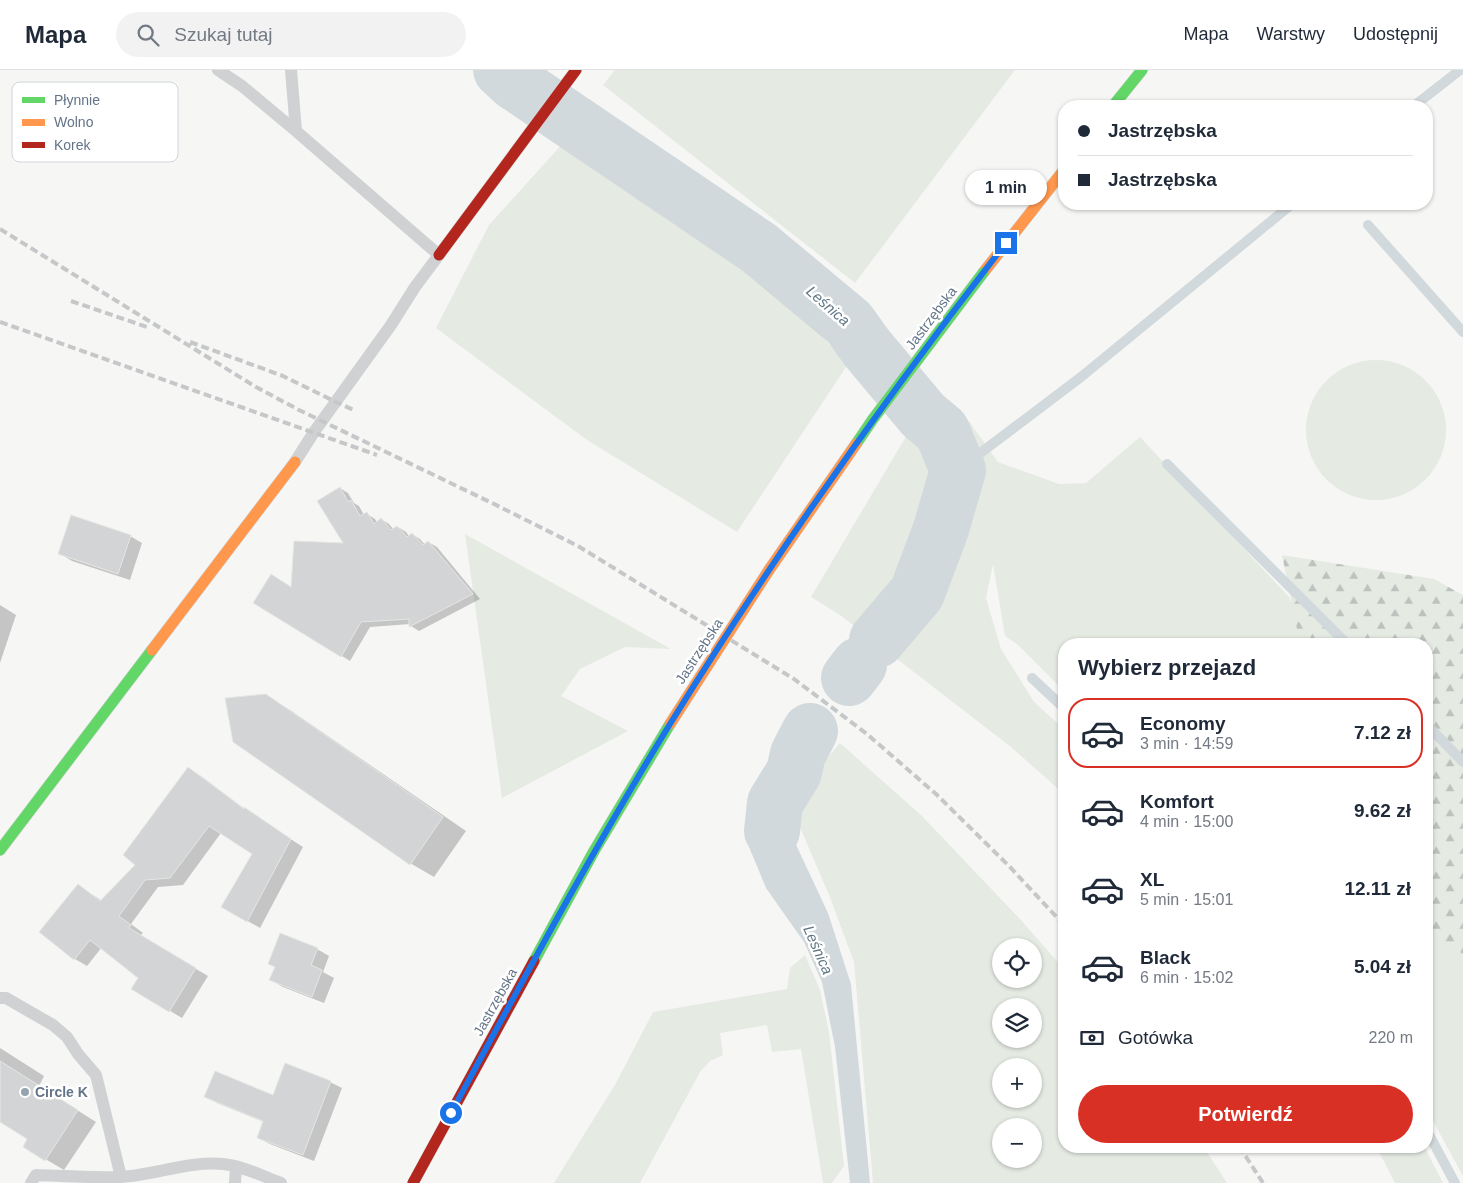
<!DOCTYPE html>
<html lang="pl">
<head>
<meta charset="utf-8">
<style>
  body { margin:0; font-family:Helvetica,sans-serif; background:#f2f2f3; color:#1f2937; height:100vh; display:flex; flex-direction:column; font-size:19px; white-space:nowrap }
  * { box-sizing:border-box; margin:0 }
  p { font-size:16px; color:#747a83 }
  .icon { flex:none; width:28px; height:28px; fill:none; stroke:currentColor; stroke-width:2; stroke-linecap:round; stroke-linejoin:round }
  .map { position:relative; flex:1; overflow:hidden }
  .sheet { position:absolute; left:1058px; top:568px; width:375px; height:515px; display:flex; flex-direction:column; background:#fff; border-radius:20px; box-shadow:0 1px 4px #0004 }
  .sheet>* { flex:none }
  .guide { position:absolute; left:1058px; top:30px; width:375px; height:110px; border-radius:20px; box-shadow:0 1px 4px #0004; display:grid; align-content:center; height:110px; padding:0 20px; background:#fff }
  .buttons { position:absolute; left:992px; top:868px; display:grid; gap:10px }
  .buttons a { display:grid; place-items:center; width:50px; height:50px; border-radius:50%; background:#fff; box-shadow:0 1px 4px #0004; font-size:25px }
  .end { position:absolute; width:22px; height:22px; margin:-11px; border:6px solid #1a73e8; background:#fff; box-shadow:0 0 0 2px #fff }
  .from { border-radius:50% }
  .bubble { position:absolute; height:35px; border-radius:18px; background:#fff; box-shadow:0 1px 4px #0004; font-size:16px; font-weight:700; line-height:35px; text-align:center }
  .guide b { display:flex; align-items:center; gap:18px; height:48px; font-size:19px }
  .guide b+b { border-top:1px solid #e0e1e3 }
  .guide i { width:12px; height:12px; background:#1f2937 }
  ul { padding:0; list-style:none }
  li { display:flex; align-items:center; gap:15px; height:70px; margin:0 10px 8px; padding:0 10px; border:2px solid transparent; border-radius:20px }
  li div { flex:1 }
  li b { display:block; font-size:19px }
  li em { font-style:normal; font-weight:700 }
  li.selected { border-color:#d93025 }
  li>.icon { width:45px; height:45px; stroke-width:1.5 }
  h2 { padding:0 20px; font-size:22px; line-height:60px }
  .pay { display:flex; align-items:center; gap:12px; height:55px; padding:0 20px; font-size:19px }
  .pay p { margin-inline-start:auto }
  .cta { display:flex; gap:10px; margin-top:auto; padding:10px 20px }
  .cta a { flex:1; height:58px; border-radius:30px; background:#d93025; color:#fff; font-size:20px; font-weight:700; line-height:58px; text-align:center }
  header { display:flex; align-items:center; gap:30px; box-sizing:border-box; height:70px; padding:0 25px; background:#fff; border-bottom:1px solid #e0e1e3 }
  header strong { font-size:24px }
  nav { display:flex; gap:28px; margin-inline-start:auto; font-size:18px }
  .search { width:350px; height:45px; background:#f2f2f3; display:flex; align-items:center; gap:12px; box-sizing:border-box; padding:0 18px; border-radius:28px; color:#747a83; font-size:19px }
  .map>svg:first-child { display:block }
  .grass { fill:#e5eae3; fill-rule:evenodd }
  .forest { fill:url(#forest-firs) }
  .water { fill:#d2d9dc }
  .shadow { fill:#0003 }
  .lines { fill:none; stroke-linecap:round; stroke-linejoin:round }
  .stream { stroke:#d2d9dc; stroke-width:10 }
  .river { stroke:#d2d9dc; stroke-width:56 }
  .building { fill:#d2d4d5; stroke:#e6e6e4 }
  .fast-casing { stroke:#d2d5d6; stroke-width:12 }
  .slow-casing { stroke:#d2d5d6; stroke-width:12 }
  .jam-casing { stroke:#d2d5d6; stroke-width:12 }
  .lane { stroke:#d0d1d2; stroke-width:12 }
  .fast { stroke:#63d668; stroke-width:11 }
  .slow { stroke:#ff974d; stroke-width:11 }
  .jam { stroke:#b3261e; stroke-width:11 }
  .rail { stroke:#c6c7c8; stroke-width:4; stroke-dasharray:8 4; stroke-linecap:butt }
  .fast-bridge-casing { stroke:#d2d5d6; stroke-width:12; stroke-linecap:butt }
  .slow-bridge-casing { stroke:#d2d5d6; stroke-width:12; stroke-linecap:butt }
  .fast-bridge { stroke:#63d668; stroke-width:11 }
  .slow-bridge { stroke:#ff974d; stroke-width:11 }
  .route { stroke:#1a73e8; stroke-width:6 }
  .poi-dot { fill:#96a2ae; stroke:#fff; stroke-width:2 }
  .labels { text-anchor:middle; stroke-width:5; stroke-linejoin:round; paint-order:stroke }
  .street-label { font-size:14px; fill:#637488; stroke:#fff }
  .poi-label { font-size:14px; font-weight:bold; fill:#637488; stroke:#fff; text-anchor:start }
  .water-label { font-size:15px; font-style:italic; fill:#5f7684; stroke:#fff }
  .key { fill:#fff; stroke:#d0d5db; stroke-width:1 }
  .key-label { font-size:14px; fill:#637488 }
</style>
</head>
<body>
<header>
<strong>Mapa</strong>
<div class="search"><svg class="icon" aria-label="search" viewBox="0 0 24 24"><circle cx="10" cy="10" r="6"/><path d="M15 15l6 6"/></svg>Szukaj tutaj</div>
<nav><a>Mapa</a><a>Warstwy</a><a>Udostępnij</a></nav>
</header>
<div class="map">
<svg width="1463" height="1113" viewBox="0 0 1463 1113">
  <defs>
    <pattern id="forest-firs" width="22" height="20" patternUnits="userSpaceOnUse" patternTransform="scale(1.25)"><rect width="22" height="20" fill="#e5eae3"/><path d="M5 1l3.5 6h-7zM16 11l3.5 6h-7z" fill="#bdc2be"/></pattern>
  </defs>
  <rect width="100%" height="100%" fill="#f6f7f5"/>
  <!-- grass -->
  <path class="grass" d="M 615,0 L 1015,0 L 855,213 L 603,15 Z
    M 565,71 L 633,124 L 792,235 L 848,294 L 737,462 L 587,370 L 436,258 L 489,155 Z
    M1306 360a70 70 0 1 1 140 0a70 70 0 1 1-140 0Z
    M 969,351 L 998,392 L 1059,414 L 1086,413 L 1140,367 L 1289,527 L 1310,574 L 1064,574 L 1064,621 L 1018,575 L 1005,566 L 993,494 L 986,528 L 1001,579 L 1034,632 L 1064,659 L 1064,724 L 1011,677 L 840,545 L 811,527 L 911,358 Z
    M 465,464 L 671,579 L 625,577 L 580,599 L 561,626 L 628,661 L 502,728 Z
    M 840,673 L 922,746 L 1020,849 L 1064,899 L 1064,1076 L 1203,1076 L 1227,1113 L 873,1113 L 854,892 L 829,825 L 796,748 L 814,703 ZM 1001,876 L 1034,876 L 1034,909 L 1001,909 ZM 1001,936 L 1034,936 L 1034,969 L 1001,969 ZM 1001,996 L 1034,996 L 1034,1029 L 1001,1029 ZM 1001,1056 L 1034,1056 L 1034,1089 L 1001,1089 Z
    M 1426,839 L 1463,867 L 1463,1106 L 1426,1038 Z
    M 805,885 L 820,920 L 829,962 L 844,1096 L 832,1113 L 823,1113 L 801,979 L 772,982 L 767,955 L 720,963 L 723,985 L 710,991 L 700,1002 L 640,1113 L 554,1113 L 616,1013 L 653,942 L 787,919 L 790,898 Z
    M 1376,1076 L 1424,1076 L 1443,1113 L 1395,1113 Z"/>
  <!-- forest -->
  <path class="forest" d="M 1282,485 L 1434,509 L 1463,525 L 1463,884 L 1426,861 L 1426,574 L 1300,574 Z"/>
  <!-- water -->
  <path class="water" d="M 783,670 L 807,703 L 784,749 L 828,843 L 851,914 L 870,1113 L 850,1113 L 835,977 L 822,912 L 804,872 L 766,818 L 749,777 L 768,696 Z"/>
  <!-- shadow -->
  <path class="shadow" d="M 340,418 L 348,423 L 354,433 L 359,436 L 364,445 L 367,444 L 375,449 L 377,452 L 381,449 L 389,454 L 394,460 L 398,457 L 406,462 L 409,466 L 412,464 L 420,469 L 425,475 L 428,472 L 437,477 L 480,529 L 419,561 L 411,556 L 410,554 L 370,557 L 350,591 L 255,532 L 293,519 L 345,475 Z
    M 130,466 L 142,473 L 130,510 L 72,491 L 59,483 Z
    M 0,535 L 16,545 L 0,593 Z
    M 266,625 L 290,640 L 466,761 L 434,807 L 410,793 Z
    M 188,699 L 201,706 L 250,743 L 303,777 L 260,858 L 223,837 L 254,784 L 221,763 L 183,815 L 158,817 L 131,854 L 143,863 L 140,866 L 208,906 L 182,948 L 133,919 L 140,907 L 102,877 L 87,896 L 75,889 L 41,862 L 78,815 L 102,831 L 137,795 Z
    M 317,879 L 329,886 L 323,902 L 334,908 L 324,933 L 283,917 L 271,910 Z
    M 0,978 L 44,1006 L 39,1016 L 96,1052 L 64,1100 L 25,1077 L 29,1069 L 0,1051 Z
    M 330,1012 L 342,1018 L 314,1091 L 270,1074 L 258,1068 L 264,1052 L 217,1033 L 206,1027 L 274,1026 Z"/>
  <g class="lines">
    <!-- stream -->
    <path class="stream" d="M 514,12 L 523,0
      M 1414,36 L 1460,0
      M 1368,155 L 1463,262
      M 1167,394 L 1347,574
      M 958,400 L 1081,307 L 1292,134
      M 1032,608 L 1064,638
      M 1426,654 L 1463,692
      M 1426,1059 L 1455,1113"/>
    <!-- river -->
    <path class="river" d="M 501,0 L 514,12 L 759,178 L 849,253 L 867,278 L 923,345 L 942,361 L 958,400 L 941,459 L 917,523 L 877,570
      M 849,608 L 859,595
      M 772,761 L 775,733 L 794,702 L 798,684 L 810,661"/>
  </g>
  <!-- building -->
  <path class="building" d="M 340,417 L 348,432 L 351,430 L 360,446 L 367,442 L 374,454 L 381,448 L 391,460 L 397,456 L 407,467 L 412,463 L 423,475 L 428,471 L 473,524 L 409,557 L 409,549 L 361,552 L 341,587 L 253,533 L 271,504 L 291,517 L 294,471 L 343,473 L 317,431 Z
    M 71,445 L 131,465 L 118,504 L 58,484 Z
    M 266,624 L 443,747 L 410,795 L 233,672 L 225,628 Z
    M 188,697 L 244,739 L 244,737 L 291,769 L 247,852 L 221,837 L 252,784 L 209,756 L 170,808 L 145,810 L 119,846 L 131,855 L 129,858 L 196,898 L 169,942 L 131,919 L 138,908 L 90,870 L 74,890 L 39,862 L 78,814 L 100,831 L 135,795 L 123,785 Z
    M 280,863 L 318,878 L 311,895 L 322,900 L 312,927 L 269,910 L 275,897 L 268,894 Z
    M 0,991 L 78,1040 L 45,1091 L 23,1077 L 27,1069 L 0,1052 Z
    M 285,993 L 331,1011 L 303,1085 L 257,1068 L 263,1051 L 204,1027 L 215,1001 L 273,1025 Z"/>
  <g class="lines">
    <!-- fast casing -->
    <g class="fast-casing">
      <path id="fast" d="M 1113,36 L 1142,0
        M 0,780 L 152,580
        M 534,891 L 594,781 L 670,654"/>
    </g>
    <!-- slow casing -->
    <g class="slow-casing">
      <path id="slow" d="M 983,203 L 1064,100
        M 152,580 L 295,392"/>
    </g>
    <!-- jam casing -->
    <g class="jam-casing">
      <path id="jam" d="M 439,185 L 576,0
        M 413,1113 L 534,891"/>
    </g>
    <!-- lane -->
    <path class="lane" d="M 218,0 L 242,16 L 296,61
      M 291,0 L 296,61 L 439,185 L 415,217 L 391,255 L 314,362 L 295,392
      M 0,928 L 6,928 L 53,955 L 67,967 L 78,984 L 96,1005 L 121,1107
      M 31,1113 L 36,1105 C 64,1106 93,1108 120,1107 C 155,1105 188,1091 223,1094 C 243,1096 262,1106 281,1113
      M 235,1113 L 236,1097"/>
    <!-- fast -->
    <use href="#fast" class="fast"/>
    <!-- slow -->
    <use href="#slow" class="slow"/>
    <!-- jam -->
    <use href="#jam" class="jam"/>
    <!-- rail -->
    <path class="rail" d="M 0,159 L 256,317 L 299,340 L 492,433 L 578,476 L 794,609 L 867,664 L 936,724 L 1009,796 L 1064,855
      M 71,231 L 150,258
      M 0,252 L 377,385
      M 190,272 L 283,306 L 336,332 L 356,341
      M 1239,1076 L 1263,1113"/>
    <!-- fast-bridge casing -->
    <g class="fast-bridge-casing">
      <path id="fast-bridge" d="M 856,374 L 873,349 L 983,203"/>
    </g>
    <!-- slow-bridge casing -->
    <g class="slow-bridge-casing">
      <path id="slow-bridge" d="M 670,654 L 769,500 L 856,374"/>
    </g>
    <!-- fast-bridge -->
    <use href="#fast-bridge" class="fast-bridge"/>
    <!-- slow-bridge -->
    <use href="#slow-bridge" class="slow-bridge"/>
  </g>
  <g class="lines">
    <!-- route -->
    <path class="route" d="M 451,1043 C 522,912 592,781 670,654 C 773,487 886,327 1006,173"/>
  </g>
  <!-- markers -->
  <circle class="poi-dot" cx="25" cy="1022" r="5"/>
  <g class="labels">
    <!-- street labels -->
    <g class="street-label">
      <text transform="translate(931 248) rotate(-53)" y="5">Jastrzębska</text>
      <text transform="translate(699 581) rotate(-57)" y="5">Jastrzębska</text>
      <text transform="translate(495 932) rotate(-61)" y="5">Jastrzębska</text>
    </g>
    <!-- poi labels -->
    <g class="poi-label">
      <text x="35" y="1027">Circle K</text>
    </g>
    <!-- water labels -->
    <g class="water-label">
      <text transform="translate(828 236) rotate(41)" y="5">Leśnica</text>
      <text transform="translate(818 880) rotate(66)" y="5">Leśnica</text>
    </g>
  </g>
  <!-- legend -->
  <rect x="12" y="12" width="166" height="80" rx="8" class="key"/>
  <rect x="22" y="27" width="23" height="6" fill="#63d668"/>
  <rect x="22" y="49" width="23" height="7" fill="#ff974d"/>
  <rect x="22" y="72" width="23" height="6" fill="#b3261e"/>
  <g class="key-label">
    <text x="54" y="35">Płynnie</text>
    <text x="54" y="57">Wolno</text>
    <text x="54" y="80">Korek</text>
  </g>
</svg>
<div class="buttons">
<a><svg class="icon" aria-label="locate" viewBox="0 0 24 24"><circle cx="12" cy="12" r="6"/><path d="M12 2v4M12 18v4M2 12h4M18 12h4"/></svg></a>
<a><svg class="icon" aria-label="layers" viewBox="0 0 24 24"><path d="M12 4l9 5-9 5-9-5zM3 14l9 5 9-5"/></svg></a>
<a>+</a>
<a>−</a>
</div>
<i class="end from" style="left:451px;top:1043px"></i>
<i class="end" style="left:1006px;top:173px"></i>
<div class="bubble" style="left:965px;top:100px;width:82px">1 min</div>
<div class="guide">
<b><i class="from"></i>Jastrzębska</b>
<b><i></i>Jastrzębska</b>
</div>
<section class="sheet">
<h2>Wybierz przejazd</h2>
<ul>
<li class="selected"><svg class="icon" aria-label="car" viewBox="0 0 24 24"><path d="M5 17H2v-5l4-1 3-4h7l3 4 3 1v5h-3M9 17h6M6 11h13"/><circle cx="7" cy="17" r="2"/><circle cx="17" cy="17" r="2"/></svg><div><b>Economy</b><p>3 min · 14:59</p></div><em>7.12 zł</em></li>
<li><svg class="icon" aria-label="car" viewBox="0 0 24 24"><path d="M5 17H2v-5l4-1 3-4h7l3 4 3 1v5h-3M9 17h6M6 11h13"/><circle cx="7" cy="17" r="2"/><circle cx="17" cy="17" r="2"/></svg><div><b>Komfort</b><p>4 min · 15:00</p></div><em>9.62 zł</em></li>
<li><svg class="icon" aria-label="car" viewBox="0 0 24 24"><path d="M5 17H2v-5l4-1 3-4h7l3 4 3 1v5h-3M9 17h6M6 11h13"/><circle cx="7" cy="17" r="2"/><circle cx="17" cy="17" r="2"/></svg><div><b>XL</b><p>5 min · 15:01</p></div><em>12.11 zł</em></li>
<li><svg class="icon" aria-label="car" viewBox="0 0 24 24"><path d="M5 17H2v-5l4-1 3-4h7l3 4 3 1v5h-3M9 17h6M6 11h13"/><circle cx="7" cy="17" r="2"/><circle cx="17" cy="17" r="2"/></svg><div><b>Black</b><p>6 min · 15:02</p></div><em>5.04 zł</em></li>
</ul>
<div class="pay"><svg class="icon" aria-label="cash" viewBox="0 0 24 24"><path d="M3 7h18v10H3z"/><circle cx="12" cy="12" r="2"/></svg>Gotówka<p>220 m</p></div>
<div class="cta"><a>Potwierdź</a></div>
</section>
</div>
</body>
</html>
